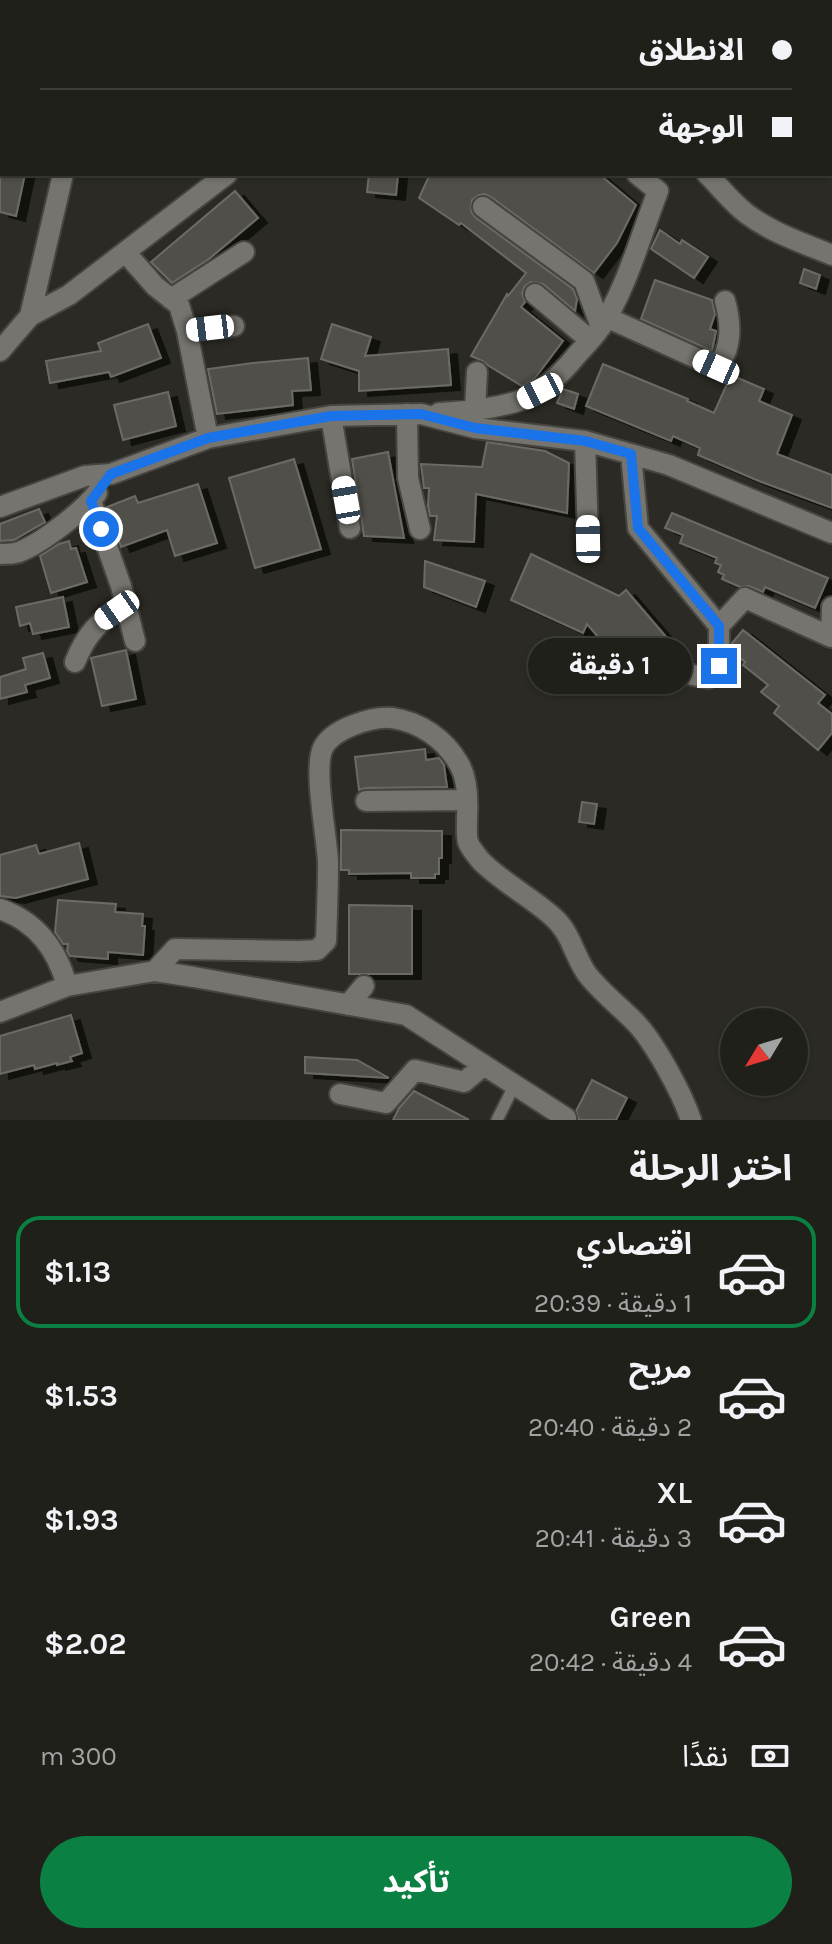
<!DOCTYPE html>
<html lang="ar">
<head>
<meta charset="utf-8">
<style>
  body { margin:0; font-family:Karla,"Noto Sans Arabic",sans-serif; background:#2d2d28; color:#f1f3f6; direction:rtl; height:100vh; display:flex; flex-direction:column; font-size:30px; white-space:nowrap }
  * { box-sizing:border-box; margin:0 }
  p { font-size:26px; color:#a2a3a3 }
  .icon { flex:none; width:44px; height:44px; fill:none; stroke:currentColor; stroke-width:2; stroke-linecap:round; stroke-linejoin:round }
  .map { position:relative; height:1120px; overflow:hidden; direction:ltr }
  .sheet { display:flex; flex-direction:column; background:#20201b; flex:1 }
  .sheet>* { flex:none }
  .top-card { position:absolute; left:0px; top:0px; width:832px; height:176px; box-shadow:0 2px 6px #0004,0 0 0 2px #3d3e3a; direction:rtl; display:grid; align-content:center; height:176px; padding:0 40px; background:#20201b }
  .needle { width:52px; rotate:232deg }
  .controls { position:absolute; left:720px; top:1008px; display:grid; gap:16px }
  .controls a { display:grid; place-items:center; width:88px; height:88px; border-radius:50%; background:#20201b; box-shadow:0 2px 6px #0004,0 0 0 2px #3d3e3a; font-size:40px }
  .end { position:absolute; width:36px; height:36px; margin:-18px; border:10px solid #1a73e8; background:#fff; box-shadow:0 0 0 4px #fff }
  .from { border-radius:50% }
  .bubble { position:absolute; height:56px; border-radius:28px; background:#20201b; box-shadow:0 2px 6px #0004,0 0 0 2px #3d3e3a; font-size:26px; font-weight:700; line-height:56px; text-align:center; direction:rtl }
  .car { position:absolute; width:24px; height:48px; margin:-24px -12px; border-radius:10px; box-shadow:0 0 6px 2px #0007; background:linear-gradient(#fff 24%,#345 0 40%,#fff 0 76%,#345 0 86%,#fff 0) }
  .top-card b { display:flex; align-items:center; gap:28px; height:76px; font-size:30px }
  .top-card b+b { border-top:2px solid #3d3e3a }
  .top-card i { width:20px; height:20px; background:#f1f3f6 }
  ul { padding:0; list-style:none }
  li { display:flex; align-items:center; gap:24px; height:112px; margin:0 16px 12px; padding:0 24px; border:4px solid transparent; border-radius:24px }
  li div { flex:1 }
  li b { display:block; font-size:30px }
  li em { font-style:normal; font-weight:700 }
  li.on { border-color:#0b8043 }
  li>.icon { width:72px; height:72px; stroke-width:1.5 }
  h2 { padding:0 40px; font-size:36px; line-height:96px }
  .pay { display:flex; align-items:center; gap:20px; height:88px; padding:0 40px; font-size:30px }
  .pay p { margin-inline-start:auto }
  .button { display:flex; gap:16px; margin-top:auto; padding:16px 40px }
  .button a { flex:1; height:92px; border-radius:48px; background:#0b8043; color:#fff; font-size:32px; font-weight:700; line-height:92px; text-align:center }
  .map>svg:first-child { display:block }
  .building { fill:#51504a; stroke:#6c6b64; stroke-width:2; filter:url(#shadow) }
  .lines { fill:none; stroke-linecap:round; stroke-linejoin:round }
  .lane-casing { stroke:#464540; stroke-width:15 }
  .street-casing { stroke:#464540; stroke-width:24 }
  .lane { stroke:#76746e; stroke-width:11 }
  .street { stroke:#76746e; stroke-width:20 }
  .route { stroke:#1a73e8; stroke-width:10 }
</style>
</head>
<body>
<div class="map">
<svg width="832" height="1120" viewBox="0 0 832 1120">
  <defs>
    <filter id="shadow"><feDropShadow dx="9" dy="5" stdDeviation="0" flood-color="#0009"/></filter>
  </defs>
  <rect width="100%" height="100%" fill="#2b2a24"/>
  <!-- building -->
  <path class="building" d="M 0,174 L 25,174 L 16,216 L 0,212 Z
    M 369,174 L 398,174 L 396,195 L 367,192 Z
    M 430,174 L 599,174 L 636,205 L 617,243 L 594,273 L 491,197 L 485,194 L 479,195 L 472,200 L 471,211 L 475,217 L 573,289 L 577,299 L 575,311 L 543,284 L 531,282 L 525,286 L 522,293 L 525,302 L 521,307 L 563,341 L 535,378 L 522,386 L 489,366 L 483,361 L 471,356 L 507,294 L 508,296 L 526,273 L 461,223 L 459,225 L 419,198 Z
    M 235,191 L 258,218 L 209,259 L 172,283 L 151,262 Z
    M 660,230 L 680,244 L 682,240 L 708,257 L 694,278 L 651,249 Z
    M 804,269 L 820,275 L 816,289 L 800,283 Z
    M 655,280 L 712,300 L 715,314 L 710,329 L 716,331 L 712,351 L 641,319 Z
    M 148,324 L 161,358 L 111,377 L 109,372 L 50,383 L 46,361 L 101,351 L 98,343 Z
    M 332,324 L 371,337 L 365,356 L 448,349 L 451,385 L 359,391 L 359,371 L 321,359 Z
    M 308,358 L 311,390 L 292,391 L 293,405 L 217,414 L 208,369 L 253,363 Z
    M 603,364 L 688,399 L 687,401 L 714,413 L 731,375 L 764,389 L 759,401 L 792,415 L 777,454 L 832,475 L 832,508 L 759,481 L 698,455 L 700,448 L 673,436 L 671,441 L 586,406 Z
    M 563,389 L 578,394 L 574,409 L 557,403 Z
    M 168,392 L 176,426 L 123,440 L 114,405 Z
    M 487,442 L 545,451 L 569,463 L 567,513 L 476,494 L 474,542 L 434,540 L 437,516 L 430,516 L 428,506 L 429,488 L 424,488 L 421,464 L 482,467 Z
    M 388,452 L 404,538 L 364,536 L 352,459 Z
    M 294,459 L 321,549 L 255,568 L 229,478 Z
    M 198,484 L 217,543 L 175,556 L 167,530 L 121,547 L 107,507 L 135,496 L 138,503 Z
    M 39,509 L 45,522 L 14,540 L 0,541 L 0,524 Z
    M 672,513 L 828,578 L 815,608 L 765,587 L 763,592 L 749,586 L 740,587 L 722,579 L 724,575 L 718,572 L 721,565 L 715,563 L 717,558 L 680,543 L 683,535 L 665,528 Z
    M 69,541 L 71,549 L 76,548 L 87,582 L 51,593 L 40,556 L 59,544 Z
    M 531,554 L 619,596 L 626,590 L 686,660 L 680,661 L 674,664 L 670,670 L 671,677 L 667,680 L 664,676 L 660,679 L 655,673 L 651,676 L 644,668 L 633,677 L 587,624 L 583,633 L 511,600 Z
    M 425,561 L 485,581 L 476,607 L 424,587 Z
    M 63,597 L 69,627 L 33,634 L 30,623 L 20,626 L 16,607 Z
    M 743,630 L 825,695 L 818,703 L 832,714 L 832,733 L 818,750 L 774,713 L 779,706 L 761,692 L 768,685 L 743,665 L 745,662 L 732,651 L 732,643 Z
    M 126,650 L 136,699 L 102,706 L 91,658 Z
    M 43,653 L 50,678 L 25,685 L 27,692 L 0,699 L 0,677 L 26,669 L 23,658 Z
    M 425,749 L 426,760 L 439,758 L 444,765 L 447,787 L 366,788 L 359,790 L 355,757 Z
    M 582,802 L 597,804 L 594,824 L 579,822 Z
    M 341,830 L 442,831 L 442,858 L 439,858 L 439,874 L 435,874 L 435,878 L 411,878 L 411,873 L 349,874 L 349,870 L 341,870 Z
    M 79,843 L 88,879 L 16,898 L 0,896 L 0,855 L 36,845 L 39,854 Z
    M 58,900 L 116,904 L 115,912 L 143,914 L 142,926 L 145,926 L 143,955 L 108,952 L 108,959 L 70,956 L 67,951 L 68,944 L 63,944 L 55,932 Z
    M 349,905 L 412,906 L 412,974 L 349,974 Z
    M 71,1015 L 82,1053 L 70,1057 L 72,1061 L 57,1065 L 57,1063 L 35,1069 L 34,1065 L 0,1074 L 0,1036 Z
    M 305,1057 L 357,1060 L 389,1078 L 305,1073 Z
    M 592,1080 L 627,1098 L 616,1120 L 579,1120 L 576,1111 Z
    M 414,1091 L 469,1120 L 393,1120 L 399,1108 Z"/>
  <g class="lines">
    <!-- lane casing -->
    <g class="lane-casing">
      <path id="lane" d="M 497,1120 L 515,1084"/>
    </g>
    <!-- street casing -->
    <g class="street-casing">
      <path id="street" d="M 109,0 L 116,2
        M 592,0 L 595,2
        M 675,0 L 675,2
        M 802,0 L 803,2
        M 830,65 L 832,63
        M 0,110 L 2,111
        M 707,174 C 720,187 732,203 747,214 C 772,233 803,243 832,255
        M 483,207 L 584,281 L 601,327
        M 125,252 L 155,286 L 179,305 L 187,331 L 208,438
        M 535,294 L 590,340
        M 171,299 L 244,252
        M 30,316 L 63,174
        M 606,317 L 716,367 C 733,350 731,322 725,301
        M 187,331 L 234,326
        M 0,351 L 30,316 L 69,295 L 227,174
        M 475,410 L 477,372
        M 439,413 C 467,411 497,409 524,399 C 545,390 562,373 576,356 C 584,347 593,338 600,328 C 625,293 642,232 658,191 L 637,174
        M 407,414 L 408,478 L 420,529
        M 331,416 L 350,528
        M 585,441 L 588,539
        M 631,454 L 638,528 L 719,626 L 719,666 L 708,678 L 683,673
        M 91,501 L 121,586 L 135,641
        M 0,507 L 85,476 L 111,474 L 208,438 L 331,416 L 421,414 L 475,428 L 585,441 L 631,454 L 669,465 L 832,533
        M 0,554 C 6,554 13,554 19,552 C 42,543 82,512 97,493
        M 719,626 L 745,598 L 831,637 L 832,607
        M 75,662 C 86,635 99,619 126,606
        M 366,801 L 467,800
        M 0,909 C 37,922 57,949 67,986 L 0,1012
        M 155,971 L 175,949 L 299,951 L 317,950 L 326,941 C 327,915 328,889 328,862 C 327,837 313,768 323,748 C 332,729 372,716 392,718 C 420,722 445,739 459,764 C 468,779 468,800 467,817 C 467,825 466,834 468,842 C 470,848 477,856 481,861 C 503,883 531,897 553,917 C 571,932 574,956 587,974 C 600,991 618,1005 634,1021 C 654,1041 682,1093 691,1120
        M 67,986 L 155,971 L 194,977 L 406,1015 L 566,1118
        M 348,1005 L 364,986
        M 340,1094 L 386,1103 L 415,1070 L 464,1082 L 484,1065"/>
    </g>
    <!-- lane -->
    <use href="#lane" class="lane"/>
    <!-- street -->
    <use href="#street" class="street"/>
  </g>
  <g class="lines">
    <!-- route -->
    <path class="route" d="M 101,529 L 91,501 L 111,474 L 208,438 L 331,416 L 421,414 L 475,428 L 585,441 L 631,454 L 638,528 L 719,626 L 719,666"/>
  </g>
</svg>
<div class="controls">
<a><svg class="needle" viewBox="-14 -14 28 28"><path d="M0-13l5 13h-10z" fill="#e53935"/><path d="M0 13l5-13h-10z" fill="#a2a3a3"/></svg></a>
</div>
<i class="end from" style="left:101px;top:529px"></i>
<i class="end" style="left:719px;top:666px"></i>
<div class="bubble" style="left:528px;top:638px;width:164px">1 دقيقة</div>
<i class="car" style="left:210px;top:328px;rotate:263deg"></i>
<i class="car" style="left:716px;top:367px;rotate:294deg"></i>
<i class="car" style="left:540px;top:391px;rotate:243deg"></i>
<i class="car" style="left:346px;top:500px;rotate:350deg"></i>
<i class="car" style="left:588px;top:539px;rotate:359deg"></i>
<i class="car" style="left:117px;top:610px;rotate:235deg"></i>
<div class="top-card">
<b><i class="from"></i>الانطلاق</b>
<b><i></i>الوجهة</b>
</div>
</div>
<section class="sheet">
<h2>اختر الرحلة</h2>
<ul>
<li class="on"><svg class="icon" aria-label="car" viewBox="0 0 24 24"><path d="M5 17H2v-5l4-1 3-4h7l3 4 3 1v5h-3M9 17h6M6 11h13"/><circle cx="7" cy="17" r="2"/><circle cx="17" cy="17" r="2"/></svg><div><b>اقتصادي</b><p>1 دقيقة · 20:39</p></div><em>$1.13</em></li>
<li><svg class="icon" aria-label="car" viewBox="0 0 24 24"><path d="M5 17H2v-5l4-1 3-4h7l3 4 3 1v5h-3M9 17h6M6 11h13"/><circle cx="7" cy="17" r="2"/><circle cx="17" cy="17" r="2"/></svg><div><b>مريح</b><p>2 دقيقة · 20:40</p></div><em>$1.53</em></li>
<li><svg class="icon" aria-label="car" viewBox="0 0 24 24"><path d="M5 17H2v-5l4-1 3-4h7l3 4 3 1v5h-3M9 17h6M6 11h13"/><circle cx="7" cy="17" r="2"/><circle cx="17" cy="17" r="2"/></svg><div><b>XL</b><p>3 دقيقة · 20:41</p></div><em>$1.93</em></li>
<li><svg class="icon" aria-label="car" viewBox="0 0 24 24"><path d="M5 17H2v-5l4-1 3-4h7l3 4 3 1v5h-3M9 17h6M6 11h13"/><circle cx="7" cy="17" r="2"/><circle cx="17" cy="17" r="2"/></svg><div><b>Green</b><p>4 دقيقة · 20:42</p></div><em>$2.02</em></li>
</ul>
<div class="pay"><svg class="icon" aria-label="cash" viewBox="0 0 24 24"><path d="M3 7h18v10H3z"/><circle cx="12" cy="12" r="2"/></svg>نقدًا<p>300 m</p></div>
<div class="button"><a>تأكيد</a></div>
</section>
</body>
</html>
